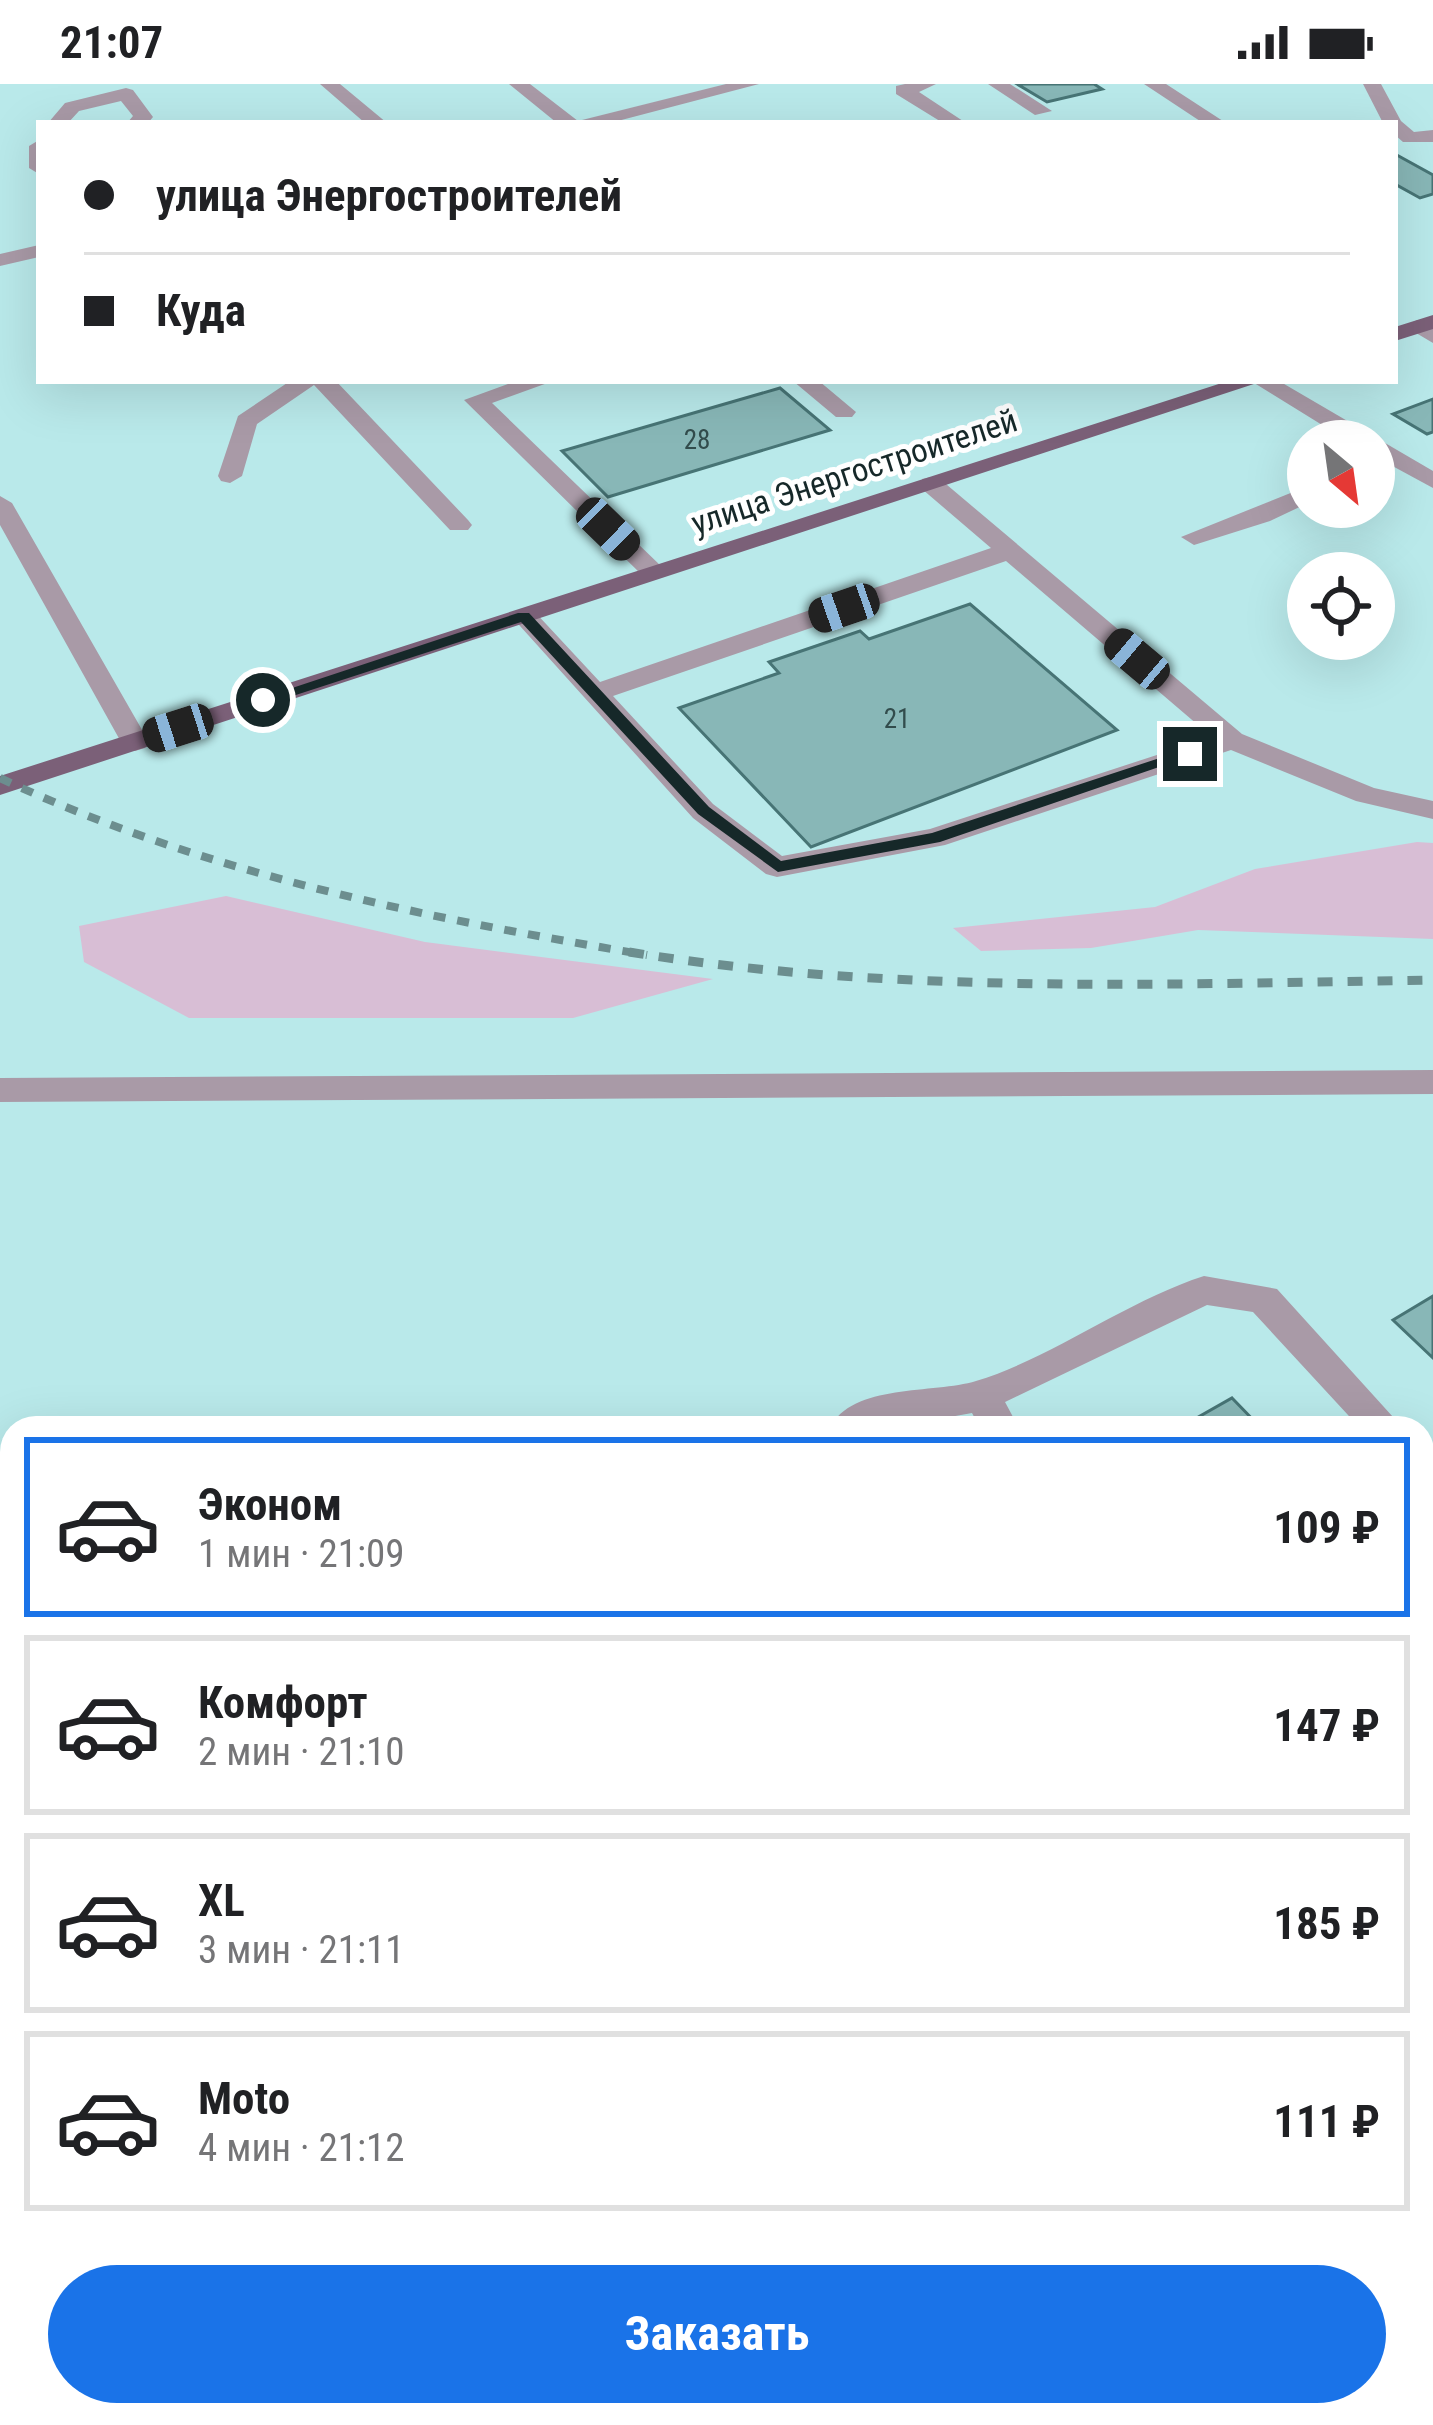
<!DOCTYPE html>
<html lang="ru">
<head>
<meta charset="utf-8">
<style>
  body { margin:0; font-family:"Roboto Condensed",sans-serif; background:#f6f6f6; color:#202124; height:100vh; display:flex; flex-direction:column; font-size:45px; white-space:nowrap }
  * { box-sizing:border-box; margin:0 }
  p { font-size:39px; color:#757577 }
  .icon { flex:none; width:66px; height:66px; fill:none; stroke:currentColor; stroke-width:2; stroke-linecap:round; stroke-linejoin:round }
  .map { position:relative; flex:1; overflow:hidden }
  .drawer { position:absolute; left:0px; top:1332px; width:1434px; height:1011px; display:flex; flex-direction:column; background:#fff; border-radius:36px 36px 0 0; box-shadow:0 12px 48px #0002 }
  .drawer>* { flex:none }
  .banner { position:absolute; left:36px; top:36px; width:1362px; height:264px; border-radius:0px; box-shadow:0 12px 48px #0002; display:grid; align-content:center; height:264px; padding:0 48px; background:#fff }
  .needle { width:78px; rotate:151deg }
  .controls { position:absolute; left:1287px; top:336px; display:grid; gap:24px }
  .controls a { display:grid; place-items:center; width:108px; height:108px; border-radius:50%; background:#fff; box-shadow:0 12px 48px #0002; font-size:60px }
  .end { position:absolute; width:54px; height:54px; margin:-27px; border:15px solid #162829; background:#fff; box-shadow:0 0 0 6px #fff }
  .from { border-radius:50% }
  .car { position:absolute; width:36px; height:72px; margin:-36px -18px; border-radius:15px; box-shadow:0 0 9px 3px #0007; background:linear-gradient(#222 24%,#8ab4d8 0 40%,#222 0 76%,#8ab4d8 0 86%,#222 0) }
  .banner b { display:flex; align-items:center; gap:42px; height:114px; font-size:45px }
  .banner b+b { border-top:3px solid #e0e0e0 }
  .banner i { width:30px; height:30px; background:#202124 }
  ul { padding:21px 0 0; list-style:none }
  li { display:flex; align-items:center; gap:36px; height:180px; margin:0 24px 18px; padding:0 24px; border:6px solid #e0e0e0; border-radius:0px }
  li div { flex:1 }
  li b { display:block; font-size:45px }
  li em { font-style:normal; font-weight:700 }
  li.selected { border-color:#1a73e8 }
  li>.icon { width:108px; height:108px; stroke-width:1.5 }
  .button { display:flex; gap:24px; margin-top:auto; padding:24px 48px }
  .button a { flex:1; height:138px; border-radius:72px; background:#1a73e8; color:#fff; font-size:48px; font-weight:700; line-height:138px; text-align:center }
  .status { display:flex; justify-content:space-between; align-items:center; height:84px; padding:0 60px; background:#fff; direction:ltr }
  .status svg { height:33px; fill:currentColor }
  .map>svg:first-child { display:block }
  .green { fill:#d8bed5 }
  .building { fill:#88b7b7; stroke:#477475; stroke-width:3 }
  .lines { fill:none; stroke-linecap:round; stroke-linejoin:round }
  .minor { fill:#a99aa7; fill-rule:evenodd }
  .major { fill:#7b6078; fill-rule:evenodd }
  .rail-far1 { stroke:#6c8e8f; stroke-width:8; stroke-dasharray:12 12; stroke-linecap:butt }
  .rail { stroke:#6c8e8f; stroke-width:9; stroke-dasharray:15 15; stroke-linecap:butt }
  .route { fill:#162829 }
  .labels { text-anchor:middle; stroke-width:10; stroke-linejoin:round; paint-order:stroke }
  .far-number-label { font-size:27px; fill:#324c4c }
  .far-street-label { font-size:33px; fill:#162829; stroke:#fff }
</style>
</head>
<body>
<div class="status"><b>21:07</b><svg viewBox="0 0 49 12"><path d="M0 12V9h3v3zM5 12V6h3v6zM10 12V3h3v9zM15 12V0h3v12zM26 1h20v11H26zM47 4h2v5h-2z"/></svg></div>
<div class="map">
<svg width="1433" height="2341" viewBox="0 0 1433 2341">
  <rect width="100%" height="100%" fill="#b9e9ea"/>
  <!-- green -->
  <path class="green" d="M 1417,758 L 1433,759 L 1433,855 L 1198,846 L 1091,864 L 981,867 L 953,844 L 1155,823 L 1255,785 Z
    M 226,812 L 425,858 L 713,895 L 573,934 L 189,934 L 84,878 L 79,842 Z"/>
  <!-- building -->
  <path class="building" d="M 1017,0 L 1094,0 L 1102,5 L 1047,18 Z
    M 1395,70 L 1433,91 L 1433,110 L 1420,114 L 1395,100 Z
    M 780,304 L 830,346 L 608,413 L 562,367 Z
    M 1433,315 L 1433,348 L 1427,350 L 1393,330 Z
    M 970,520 L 1117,646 L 811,763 L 679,624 L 779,589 L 769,578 L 860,547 L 869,555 Z
    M 1433,1212 L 1433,1274 L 1393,1236 Z
    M 1232,1314 L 1261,1344 L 1179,1344 Z
    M 12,1421 L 12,1475 L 0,1448 L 0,1426 Z
    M 1422,1746 L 1433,1758 L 1433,1918 L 1422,1905 Z
    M 215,2331 L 284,2331 L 289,2341 L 208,2341 Z
    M 317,2331 L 388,2331 L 378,2341 L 325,2341 Z
    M 898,2331 L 1056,2331 L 1062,2341 L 904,2341 Z"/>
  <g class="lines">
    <!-- minor -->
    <path class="minor" d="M 320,0 L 340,0 L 387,39 L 365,39 Z
      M 509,0 L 530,0 L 578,37 L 726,0 L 759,0 L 610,39 L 557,39 Z
      M 905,0 L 936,0 L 919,8 L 966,39 L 943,39 L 896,10 L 896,2 Z
      M 988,0 L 1010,0 L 1052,27 L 1035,31 Z
      M 1144,0 L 1166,0 L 1226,39 L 1203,39 Z
      M 1363,0 L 1381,0 L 1401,37 L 1414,48 L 1433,46 L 1433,58 L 1403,58 L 1395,51 L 1395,39 L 1383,39 Z
      M 126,4 L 133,6 L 153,33 L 148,39 L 127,39 L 133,32 L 121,17 L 79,27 L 68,39 L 48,39 L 65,19 Z
      M 39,56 L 39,90 L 29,84 L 29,62 Z
      M 39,161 L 39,173 L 0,182 L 0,170 Z
      M 1417,236 L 1433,243 L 1433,259 L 1406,243 Z
      M 290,297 L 336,297 L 468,436 L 472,441 L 468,446 L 450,446 L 314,301 L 257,340 L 242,392 L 230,399 L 221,397 L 218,392 L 238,332 Z
      M 516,297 L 553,297 L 492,319 L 662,483 L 666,488 L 662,493 L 644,493 L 464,316 Z
      M 793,297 L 819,297 L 856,328 L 852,333 L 836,333 Z
      M 1251,297 L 1279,297 L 1433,387 L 1433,404 L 1374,372 L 1374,357 L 1348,357 Z
      M 931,393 L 940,395 L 1242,650 L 1374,704 L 1433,717 L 1433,735 L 1356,717 L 1231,666 L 945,761 L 777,793 L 766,790 L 693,734 L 511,532 L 524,524 L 533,526 L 600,598 L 991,464 L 922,405 L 922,395 ZM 1006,477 L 1212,653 L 930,745 L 782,772 L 713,720 L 613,612 Z
      M 1308,402 L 1308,419 L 1270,437 L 1194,461 L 1181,453 Z
      M 0,412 L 12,419 L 149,658 L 145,664 L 135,667 L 121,658 L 0,441 Z
      M 1433,986 L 1433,1010 L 0,1018 L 0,994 Z
      M 1204,1192 L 1277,1205 L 1403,1344 L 1360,1344 L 1253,1228 L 1207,1221 L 1005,1318 L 1019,1344 L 980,1344 L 972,1329 L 889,1344 L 830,1344 C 852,1299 934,1310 976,1297 C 1052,1274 1126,1217 1204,1192 Z
      M 1422,1367 L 1433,1371 L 1433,1413 L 1422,1409 Z
      M 0,1659 L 12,1663 L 12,1723 L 0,1718 Z
      M 12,2021 L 12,2072 L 0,2077 L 0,2025 Z
      M 569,2331 L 623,2331 L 627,2341 L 573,2341 Z
      M 650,2331 L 704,2331 L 708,2341 L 654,2341 Z"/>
    <!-- major -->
    <path class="major" d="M 1433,231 L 1433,245 L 1395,257 L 1395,243 Z
      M 1228,297 L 1263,297 L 0,711 L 0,692 Z"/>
    <!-- rail-far1 -->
    <path class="rail-far1" d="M 0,694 C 204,790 426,834 647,871"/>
    <!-- rail -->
    <path class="rail" d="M 629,868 C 893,911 1166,900 1433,896"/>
  </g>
  <!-- route -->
  <path class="route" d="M 518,529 L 529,529 L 709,723 L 781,777 L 932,749 L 1184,666 L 1197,670 L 940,758 L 778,788 L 698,730 L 521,538 L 268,620 L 256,616 Z"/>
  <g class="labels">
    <!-- far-number labels -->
    <g class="far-number-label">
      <text x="697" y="365">28</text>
      <text x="897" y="644">21</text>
    </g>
    <!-- far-street labels -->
    <g class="far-street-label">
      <text transform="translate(854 387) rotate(-18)" y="12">улица Энергостроителей</text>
    </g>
  </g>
</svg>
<div class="controls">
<a><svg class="needle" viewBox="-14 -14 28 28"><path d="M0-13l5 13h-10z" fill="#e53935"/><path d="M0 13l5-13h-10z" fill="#757577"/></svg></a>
<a><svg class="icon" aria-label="locate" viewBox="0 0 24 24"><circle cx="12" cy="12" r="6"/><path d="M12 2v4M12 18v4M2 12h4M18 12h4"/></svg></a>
</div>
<i class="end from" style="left:263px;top:616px"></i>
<i class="end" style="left:1190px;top:670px"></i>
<i class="car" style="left:608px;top:445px;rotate:134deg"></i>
<i class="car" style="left:844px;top:524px;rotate:251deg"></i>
<i class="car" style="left:1137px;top:575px;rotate:310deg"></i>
<i class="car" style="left:178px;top:644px;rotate:252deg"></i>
<div class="banner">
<b><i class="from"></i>улица Энергостроителей</b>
<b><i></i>Куда</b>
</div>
<section class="drawer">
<ul>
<li class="selected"><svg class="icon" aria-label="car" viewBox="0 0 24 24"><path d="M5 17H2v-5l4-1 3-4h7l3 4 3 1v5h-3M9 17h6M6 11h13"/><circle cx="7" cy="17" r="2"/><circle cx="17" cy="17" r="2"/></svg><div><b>Эконом</b><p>1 мин · 21:09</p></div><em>109 ₽</em></li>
<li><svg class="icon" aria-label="car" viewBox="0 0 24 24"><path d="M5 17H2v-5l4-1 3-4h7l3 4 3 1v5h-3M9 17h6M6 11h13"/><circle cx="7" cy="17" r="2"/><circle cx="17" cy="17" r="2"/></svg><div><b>Комфорт</b><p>2 мин · 21:10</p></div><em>147 ₽</em></li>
<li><svg class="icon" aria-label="car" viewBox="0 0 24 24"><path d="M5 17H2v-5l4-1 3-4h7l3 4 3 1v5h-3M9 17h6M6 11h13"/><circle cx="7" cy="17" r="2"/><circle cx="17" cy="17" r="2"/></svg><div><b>XL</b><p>3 мин · 21:11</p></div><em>185 ₽</em></li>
<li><svg class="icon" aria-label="car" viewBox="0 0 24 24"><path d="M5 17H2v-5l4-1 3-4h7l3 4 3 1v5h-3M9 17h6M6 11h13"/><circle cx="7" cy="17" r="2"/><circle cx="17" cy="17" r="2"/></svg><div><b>Moto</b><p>4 мин · 21:12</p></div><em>111 ₽</em></li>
</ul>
<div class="button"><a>Заказать</a></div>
</section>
</div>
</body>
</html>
